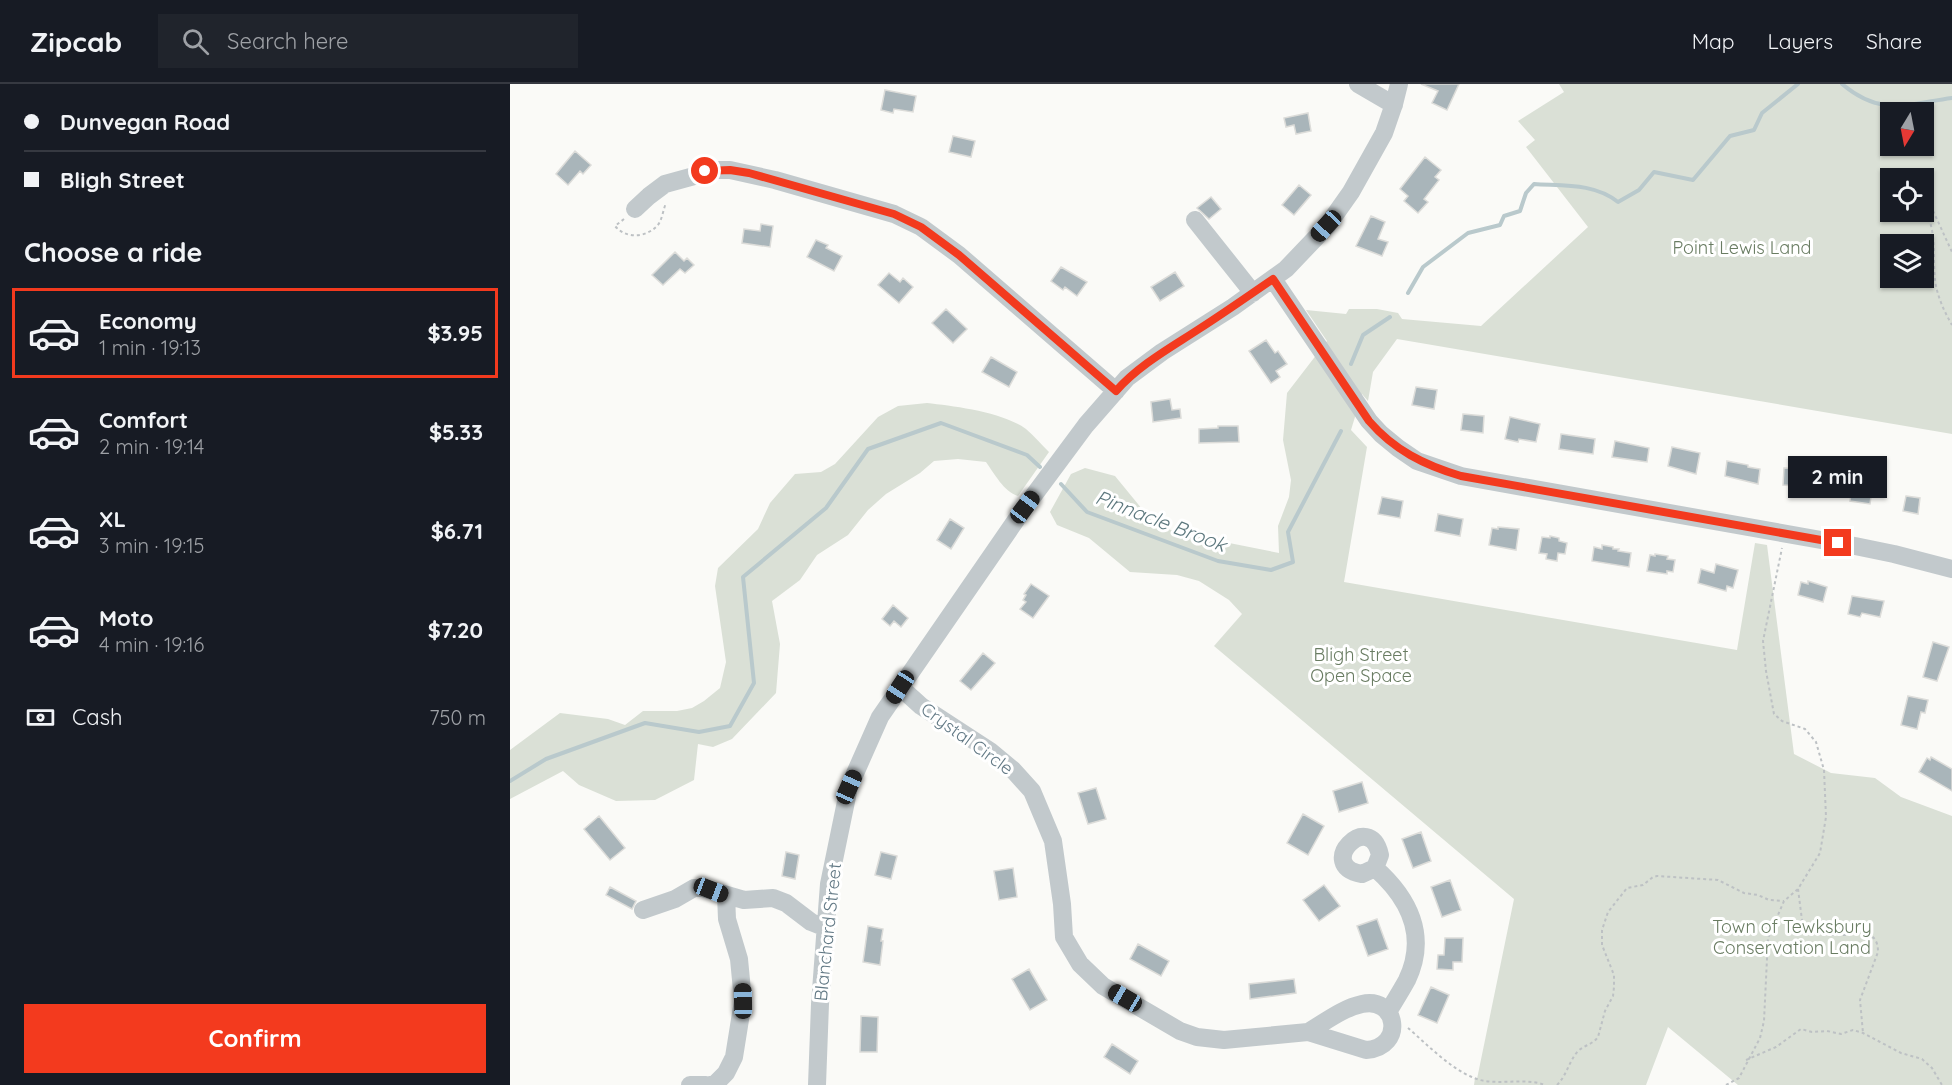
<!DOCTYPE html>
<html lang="en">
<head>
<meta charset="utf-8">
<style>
  body { margin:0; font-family:Quicksand,sans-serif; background:#20242c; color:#f1f3f6; height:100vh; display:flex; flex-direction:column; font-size:22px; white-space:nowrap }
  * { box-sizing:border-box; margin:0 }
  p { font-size:20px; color:#9ea1a6 }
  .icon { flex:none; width:33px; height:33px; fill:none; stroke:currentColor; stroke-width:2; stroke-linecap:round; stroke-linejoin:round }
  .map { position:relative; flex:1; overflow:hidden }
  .details { display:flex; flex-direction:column; background:#171b24; width:510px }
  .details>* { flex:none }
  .guide { display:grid; align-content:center; height:132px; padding:0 24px; background:#171b24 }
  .needle { width:39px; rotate:190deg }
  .fabs { position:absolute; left:1370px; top:18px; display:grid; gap:12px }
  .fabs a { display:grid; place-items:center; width:54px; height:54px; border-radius:0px; background:#171b24; box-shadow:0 2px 4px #0004; font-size:30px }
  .end { position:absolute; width:27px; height:27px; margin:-14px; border:8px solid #f33a1e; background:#fff; box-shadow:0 0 0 3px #fff }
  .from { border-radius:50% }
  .bubble { position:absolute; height:42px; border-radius:0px; background:#171b24; box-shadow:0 2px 4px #0004; font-size:20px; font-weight:800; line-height:42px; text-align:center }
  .car { position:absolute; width:18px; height:36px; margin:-18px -9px; border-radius:8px; box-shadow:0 0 4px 2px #0007; background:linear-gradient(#222 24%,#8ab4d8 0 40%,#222 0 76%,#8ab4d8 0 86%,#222 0) }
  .guide b { display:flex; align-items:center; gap:21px; height:57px; font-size:22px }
  .guide b+b { border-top:2px solid #363941 }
  .guide i { width:15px; height:15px; background:#f1f3f6 }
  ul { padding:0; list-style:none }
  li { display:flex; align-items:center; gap:18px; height:90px; margin:0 12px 9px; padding:0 12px; border:3px solid transparent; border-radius:0px }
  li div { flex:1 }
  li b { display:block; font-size:22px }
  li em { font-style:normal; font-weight:800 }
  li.on { border-color:#f33a1e }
  li>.icon { width:54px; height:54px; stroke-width:1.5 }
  h2 { padding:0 24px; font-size:27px; line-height:72px }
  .pay { display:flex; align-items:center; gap:15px; height:66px; padding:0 24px; font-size:22px }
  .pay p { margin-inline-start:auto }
  .button { display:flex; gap:12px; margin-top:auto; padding:12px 24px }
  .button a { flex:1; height:69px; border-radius:0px; background:#f33a1e; color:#fff; font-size:24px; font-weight:800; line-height:69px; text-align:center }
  header { display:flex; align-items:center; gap:36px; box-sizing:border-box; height:84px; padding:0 30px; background:#171b24; border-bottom:2px solid #363941 }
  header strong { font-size:28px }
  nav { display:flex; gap:33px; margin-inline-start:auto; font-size:21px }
  .search { width:420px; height:54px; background:#20242c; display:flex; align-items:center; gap:15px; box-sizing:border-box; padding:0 21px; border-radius:0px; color:#9ea1a6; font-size:22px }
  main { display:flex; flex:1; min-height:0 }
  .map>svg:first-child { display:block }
  .green { fill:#dae0d6; fill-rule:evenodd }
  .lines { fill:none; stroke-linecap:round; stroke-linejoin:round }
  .stream { stroke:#b9c9cc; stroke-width:4 }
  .building { fill:#a9b5ba; stroke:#dcdcd9; stroke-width:1.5 }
  .path { stroke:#bdc1c4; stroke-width:2; stroke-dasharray:3 3; stroke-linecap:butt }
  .minor { stroke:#c2c9cc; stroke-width:18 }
  .route { stroke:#f33a1e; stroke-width:8 }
  .labels { text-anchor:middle; stroke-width:6; stroke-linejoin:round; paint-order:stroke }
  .park-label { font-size:18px; fill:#697c62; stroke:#fff }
  .street-label { font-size:18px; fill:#627985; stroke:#fff }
  .water-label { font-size:20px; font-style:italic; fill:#5d787e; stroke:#fff }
</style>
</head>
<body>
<header>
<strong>Zipcab</strong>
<div class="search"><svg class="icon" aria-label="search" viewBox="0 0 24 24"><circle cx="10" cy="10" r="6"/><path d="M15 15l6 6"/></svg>Search here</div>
<nav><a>Map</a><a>Layers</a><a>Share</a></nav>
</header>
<main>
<section class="details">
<div class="guide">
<b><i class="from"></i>Dunvegan Road</b>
<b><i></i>Bligh Street</b>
</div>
<h2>Choose a ride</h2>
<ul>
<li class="on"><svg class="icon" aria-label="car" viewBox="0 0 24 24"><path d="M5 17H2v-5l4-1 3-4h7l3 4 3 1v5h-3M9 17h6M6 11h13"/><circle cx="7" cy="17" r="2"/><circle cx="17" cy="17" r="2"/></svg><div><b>Economy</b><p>1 min · 19:13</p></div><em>$3.95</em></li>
<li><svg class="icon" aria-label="car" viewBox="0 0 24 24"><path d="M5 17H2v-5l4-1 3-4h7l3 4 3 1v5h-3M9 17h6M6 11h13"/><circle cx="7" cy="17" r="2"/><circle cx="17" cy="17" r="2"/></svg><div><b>Comfort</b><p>2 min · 19:14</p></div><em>$5.33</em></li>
<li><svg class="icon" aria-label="car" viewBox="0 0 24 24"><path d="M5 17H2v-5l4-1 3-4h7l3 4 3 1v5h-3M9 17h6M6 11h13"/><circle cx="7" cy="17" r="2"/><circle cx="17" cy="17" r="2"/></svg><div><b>XL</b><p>3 min · 19:15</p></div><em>$6.71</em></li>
<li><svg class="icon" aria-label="car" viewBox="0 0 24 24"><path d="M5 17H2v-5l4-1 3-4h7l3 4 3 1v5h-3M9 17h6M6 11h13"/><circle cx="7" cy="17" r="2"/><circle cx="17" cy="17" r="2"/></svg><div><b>Moto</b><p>4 min · 19:16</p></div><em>$7.20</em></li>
</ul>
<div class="pay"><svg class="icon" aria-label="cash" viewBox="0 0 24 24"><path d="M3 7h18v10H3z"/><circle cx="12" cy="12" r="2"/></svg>Cash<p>750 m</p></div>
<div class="button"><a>Confirm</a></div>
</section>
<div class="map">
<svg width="1442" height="1001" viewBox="0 0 1442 1001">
  <rect width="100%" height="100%" fill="#fafaf7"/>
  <!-- green -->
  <path class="green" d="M 1049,0 L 1442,0 L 1442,350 L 887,255 L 863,288 L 858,317 L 852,310 L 841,346 L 857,363 L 834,498 L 1227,566 L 1245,459 L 1257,461 L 1284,670 L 1321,689 L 1365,694 L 1391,713 L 1442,732 L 1442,1001 L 1228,1001 L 1158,943 L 1136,1001 L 964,1001 L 965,994 L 967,995 L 1004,815 L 704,562 L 732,530 L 719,516 L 689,497 L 667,491 L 620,488 L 579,454 L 547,441 L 540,428 L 561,390 L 575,384 L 605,392 L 646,442 L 684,452 L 769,469 L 768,442 L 779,413 L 781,396 L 773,356 L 777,309 L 817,257 L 796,226 L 836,230 L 839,225 L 867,225 L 888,229 L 892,235 L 971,242 L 1078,143 L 1016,63 L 1025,56 L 1008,37 L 1054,8 ZM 1380,28 L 1413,28 L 1413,62 L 1380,62 ZM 1380,94 L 1413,94 L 1413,128 L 1380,128 ZM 1380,160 L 1413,160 L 1413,194 L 1380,194 Z
    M 417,319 C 444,322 493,328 516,345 C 524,352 532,361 539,368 L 508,412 C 494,408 484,389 476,378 L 448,375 L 424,377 L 410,389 L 376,410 L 358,426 L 338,451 L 307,471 L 290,496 L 262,517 L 270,560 L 266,609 L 222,655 L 203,663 L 188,660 L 184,696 L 145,716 L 106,717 L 69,701 L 53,687 L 0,715 L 0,666 L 50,629 L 98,635 L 115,641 L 133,627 L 167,627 L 182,624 L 194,617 L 210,604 L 216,578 L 205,502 L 208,484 L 248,445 L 260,419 L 285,390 L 311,388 L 325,380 L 368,333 L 388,322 Z"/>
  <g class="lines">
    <!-- stream -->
    <path class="stream" d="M 1332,0 C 1371,33 1397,20 1442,14
      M 898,209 L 913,183 L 958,149 L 990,141 L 994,132 L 1010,127 L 1016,109 L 1024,100 C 1053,102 1084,99 1108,118 L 1129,106 L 1144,88 L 1183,96 L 1220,52 L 1244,46 L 1252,29 L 1288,0
      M 841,280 L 853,251 L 880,233
      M 551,400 L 577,428 L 708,477 L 761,486 L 783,478 L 778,448 L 831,347
      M 0,697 L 36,675 L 135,639 L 189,648 L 220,642 L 244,599 L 233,493 L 316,424 L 358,365 L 431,339 L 517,371 L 530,383"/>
  </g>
  <!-- building -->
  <path class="building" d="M 911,0 L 949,0 L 937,26 L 922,19 L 928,7 Z
    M 375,6 L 406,12 L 403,28 L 384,25 L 383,29 L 371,26 Z
    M 798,29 L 801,47 L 786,50 L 784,41 L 776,43 L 774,34 Z
    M 443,52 L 465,57 L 461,73 L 439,68 Z
    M 65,67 L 81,81 L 73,90 L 70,87 L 58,101 L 46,90 Z
    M 915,73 L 931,86 L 925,93 L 929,96 L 914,115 L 918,118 L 908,129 L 894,117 L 898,112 L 890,105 Z
    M 789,101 L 801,111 L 784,131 L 772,121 Z
    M 701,113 L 711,125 L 699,135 L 687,124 Z
    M 861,132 L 875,138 L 868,155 L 878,158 L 872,172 L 846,162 Z
    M 251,140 L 263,142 L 260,163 L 232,159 L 234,145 L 250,147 Z
    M 306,156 L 318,161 L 316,164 L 332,172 L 324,187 L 297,173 Z
    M 165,168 L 174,177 L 177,174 L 184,181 L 175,189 L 170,185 L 153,201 L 142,191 Z
    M 551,183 L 577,198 L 567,212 L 555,203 L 553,206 L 541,197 Z
    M 665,188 L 674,202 L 650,217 L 641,203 Z
    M 379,189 L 390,198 L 393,194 L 403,203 L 389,219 L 368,201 Z
    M 436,225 L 457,245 L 443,259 L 422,239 Z
    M 756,256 L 765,269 L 768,267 L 777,280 L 766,287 L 770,293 L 761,299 L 739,267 Z
    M 481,273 L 507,288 L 499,303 L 472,288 Z
    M 906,303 L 927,306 L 924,325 L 902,321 Z
    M 660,315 L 662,326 L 670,325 L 671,334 L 643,338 L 641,318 Z
    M 953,330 L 974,332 L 973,349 L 951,346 Z
    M 1000,333 L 1030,340 L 1026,358 L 1009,355 L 1008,358 L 995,355 Z
    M 708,342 L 728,342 L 729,358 L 689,359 L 689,345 L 708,344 Z
    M 1051,350 L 1085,355 L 1083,370 L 1049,365 Z
    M 1105,357 L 1139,364 L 1137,378 L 1102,373 Z
    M 1162,363 L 1190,369 L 1186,390 L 1158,382 Z
    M 1217,377 L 1238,381 L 1238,383 L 1250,385 L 1248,400 L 1215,392 Z
    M 1274,384 L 1288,385 L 1288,390 L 1310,391 L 1309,407 L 1286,405 L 1287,402 L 1273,401 Z
    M 1342,402 L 1362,405 L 1360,420 L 1340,417 Z
    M 1396,412 L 1410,414 L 1408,430 L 1393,427 Z
    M 872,413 L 893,417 L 890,434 L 868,430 Z
    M 928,430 L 953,435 L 950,452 L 925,447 Z
    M 440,435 L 454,444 L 441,465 L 427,456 Z
    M 988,443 L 1009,445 L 1006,466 L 979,461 L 982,444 L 988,445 Z
    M 1040,452 L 1049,454 L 1049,457 L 1057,459 L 1055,470 L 1048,469 L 1047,477 L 1036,475 L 1037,470 L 1029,469 L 1032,453 L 1040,454 Z
    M 1092,461 L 1103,463 L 1103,465 L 1109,465 L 1108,467 L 1121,469 L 1119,483 L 1082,477 L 1084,463 L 1092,465 Z
    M 1145,470 L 1158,472 L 1157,475 L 1165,476 L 1163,488 L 1157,487 L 1157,490 L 1137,487 L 1140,471 L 1145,472 Z
    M 1206,480 L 1228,486 L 1223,504 L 1217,502 L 1216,507 L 1188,499 L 1191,485 L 1204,489 Z
    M 1298,497 L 1317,503 L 1313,518 L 1288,511 L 1291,498 L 1298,500 Z
    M 521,500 L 539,512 L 523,534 L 510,525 L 516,518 L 513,516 L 516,511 L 514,510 Z
    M 1342,512 L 1374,517 L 1370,533 L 1352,529 L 1350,533 L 1338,530 Z
    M 383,521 L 398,534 L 391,543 L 384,537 L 380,542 L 372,535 Z
    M 1423,558 L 1439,563 L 1427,597 L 1413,593 Z
    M 473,569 L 485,579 L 461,606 L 450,597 Z
    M 1398,612 L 1418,616 L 1415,629 L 1411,628 L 1407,645 L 1391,641 Z
    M 1421,673 L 1442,685 L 1442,707 L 1409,688 L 1417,674 L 1420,676 Z
    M 852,698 L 858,719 L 829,728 L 823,707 Z
    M 586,704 L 596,735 L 578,740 L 568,709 Z
    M 793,730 L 814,742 L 798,771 L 777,759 Z
    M 89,732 L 115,764 L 100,776 L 74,745 Z
    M 911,748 L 921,777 L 903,784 L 892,755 Z
    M 276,768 L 289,771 L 285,795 L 272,792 Z
    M 371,768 L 387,772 L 381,795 L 365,791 Z
    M 503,784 L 507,813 L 489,816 L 484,787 Z
    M 940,796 L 951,826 L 932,833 L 921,803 Z
    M 814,801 L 830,822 L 809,837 L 793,816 Z
    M 100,803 L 126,817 L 122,825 L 96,811 Z
    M 867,835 L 878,865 L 858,872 L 847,842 Z
    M 358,842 L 373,845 L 371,857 L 373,857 L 370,881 L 353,878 Z
    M 935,854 L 953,854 L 952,878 L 943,878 L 943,886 L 927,885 L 928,871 L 934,871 Z
    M 628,860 L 659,877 L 651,892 L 620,875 Z
    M 519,885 L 537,916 L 520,926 L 502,895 Z
    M 784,895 L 786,909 L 740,915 L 739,900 Z
    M 921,903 L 939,911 L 927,939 L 908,931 Z
    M 351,932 L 368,933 L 367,968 L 350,968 Z
    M 602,960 L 628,977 L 620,990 L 594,973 Z"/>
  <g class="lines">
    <!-- path -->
    <path class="path" d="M 1413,105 L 1442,168
      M 1413,124 C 1429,146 1421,177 1426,202 C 1429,216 1435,229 1442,241
      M 114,135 L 105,142 C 116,155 135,154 147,142 C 152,137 153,126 156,119
      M 1288,805 L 1292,836 L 1298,845 C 1307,848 1316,851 1326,851 C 1343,852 1368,841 1368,868 L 1350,916 L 1353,949
      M 898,944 C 918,961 948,993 975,997 C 995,1000 1016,994 1035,1001
      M 1236,976 L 1266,963 L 1291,945 L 1302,948 L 1317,947 L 1331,950 L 1343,946 L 1353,949 L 1391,969 L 1412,975 L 1422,984 L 1432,1001
      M 1047,1001 C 1057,991 1059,977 1068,967 C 1075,961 1083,960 1088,953 L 1095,927 L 1103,912 L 1104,903 L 1104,891 L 1092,861 L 1092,846 L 1098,828 L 1117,804 L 1133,801 L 1143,793 L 1147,792 L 1208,796 L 1234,809 L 1248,811 L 1259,816 L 1274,817
      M 1216,1001 L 1229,994 L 1250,954 L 1254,937 L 1258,854 L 1274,817 L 1288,805 L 1310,769 L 1316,733 L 1314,686 L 1306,658 L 1295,645 L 1272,637 L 1264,630 L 1256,587 L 1253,557 L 1272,464"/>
    <!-- minor -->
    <path class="minor" d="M 848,0 L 884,21
      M 125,125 L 139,112 L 155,100 L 206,86 L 220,86 L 265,96 L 384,130 L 411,143 L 449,171 L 606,307
      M 685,136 L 743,209
      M 763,195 L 859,337 L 871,350 L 888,364 L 907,377 L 951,392 L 1345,462 L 1384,470 L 1442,485
      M 390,603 L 411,622 L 480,667 L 503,686 L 522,707 L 543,757 L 552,820 L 554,853 L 570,880 L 593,902 L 670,947 L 687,953 L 714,956 L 798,948 L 856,966 C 896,963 887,912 852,920 C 833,924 815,938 798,948
      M 865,784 L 852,790 C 804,782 860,724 870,771 L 865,784 C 899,814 918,852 897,896 C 891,907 884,918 878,928
      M 133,826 L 165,815 L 184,804 L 193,804 L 234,816 L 263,814 L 276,819 L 301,838 L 316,844
      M 180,1001 L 196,1001
      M 200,1001 L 205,1000 L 216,989 L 224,973 L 233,917 L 229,875 L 217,835 L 216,811
      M 307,1001 L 310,920 L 319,800 L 339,703 L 370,633 L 515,423 L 576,341 L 617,294 L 652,268 L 723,223 L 776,185 L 817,142 L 841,108 L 874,49 L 884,20 L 889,0"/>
  </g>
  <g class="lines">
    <!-- route -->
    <path class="route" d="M 195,87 L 220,86 L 239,89 L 384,130 L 411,143 L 449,171 L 606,307 C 629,281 660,264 689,245 C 714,229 738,212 763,195 L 859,337 C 884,366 914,381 951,392 L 1328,459"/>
  </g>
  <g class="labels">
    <!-- park labels -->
    <g class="park-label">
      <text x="1232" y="170">Point Lewis Land</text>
      <text x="851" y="577">Bligh Street<tspan x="851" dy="21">Open Space</tspan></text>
      <text x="1282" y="849">Town of Tewksbury<tspan x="1282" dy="21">Conservation Land</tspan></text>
    </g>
    <!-- street labels -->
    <g class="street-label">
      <text transform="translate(457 655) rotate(36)" y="6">Crystal Circle</text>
      <text transform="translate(318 848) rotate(-84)" y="6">Blanchard Street</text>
    </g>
    <!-- water labels -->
    <g class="water-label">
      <text transform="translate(651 437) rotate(21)" y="7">Pinnacle Brook</text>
    </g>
  </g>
</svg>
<div class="fabs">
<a><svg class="needle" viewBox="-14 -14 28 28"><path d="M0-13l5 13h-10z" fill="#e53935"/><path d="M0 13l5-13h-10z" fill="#9ea1a6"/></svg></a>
<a><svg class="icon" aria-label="locate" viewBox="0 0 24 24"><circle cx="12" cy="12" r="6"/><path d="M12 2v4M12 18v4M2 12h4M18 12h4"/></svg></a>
<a><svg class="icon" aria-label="layers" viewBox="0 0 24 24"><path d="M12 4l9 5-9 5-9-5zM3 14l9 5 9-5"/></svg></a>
</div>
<i class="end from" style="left:195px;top:87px"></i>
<i class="end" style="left:1328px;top:459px"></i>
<div class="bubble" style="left:1278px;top:372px;width:99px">2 min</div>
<i class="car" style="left:816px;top:142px;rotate:223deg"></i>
<i class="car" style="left:515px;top:423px;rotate:37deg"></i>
<i class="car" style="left:390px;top:603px;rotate:213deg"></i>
<i class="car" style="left:339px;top:703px;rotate:24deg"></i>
<i class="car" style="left:201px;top:806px;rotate:111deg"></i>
<i class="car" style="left:615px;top:914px;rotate:300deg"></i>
<i class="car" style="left:233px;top:917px;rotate:359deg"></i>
</div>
</main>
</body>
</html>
